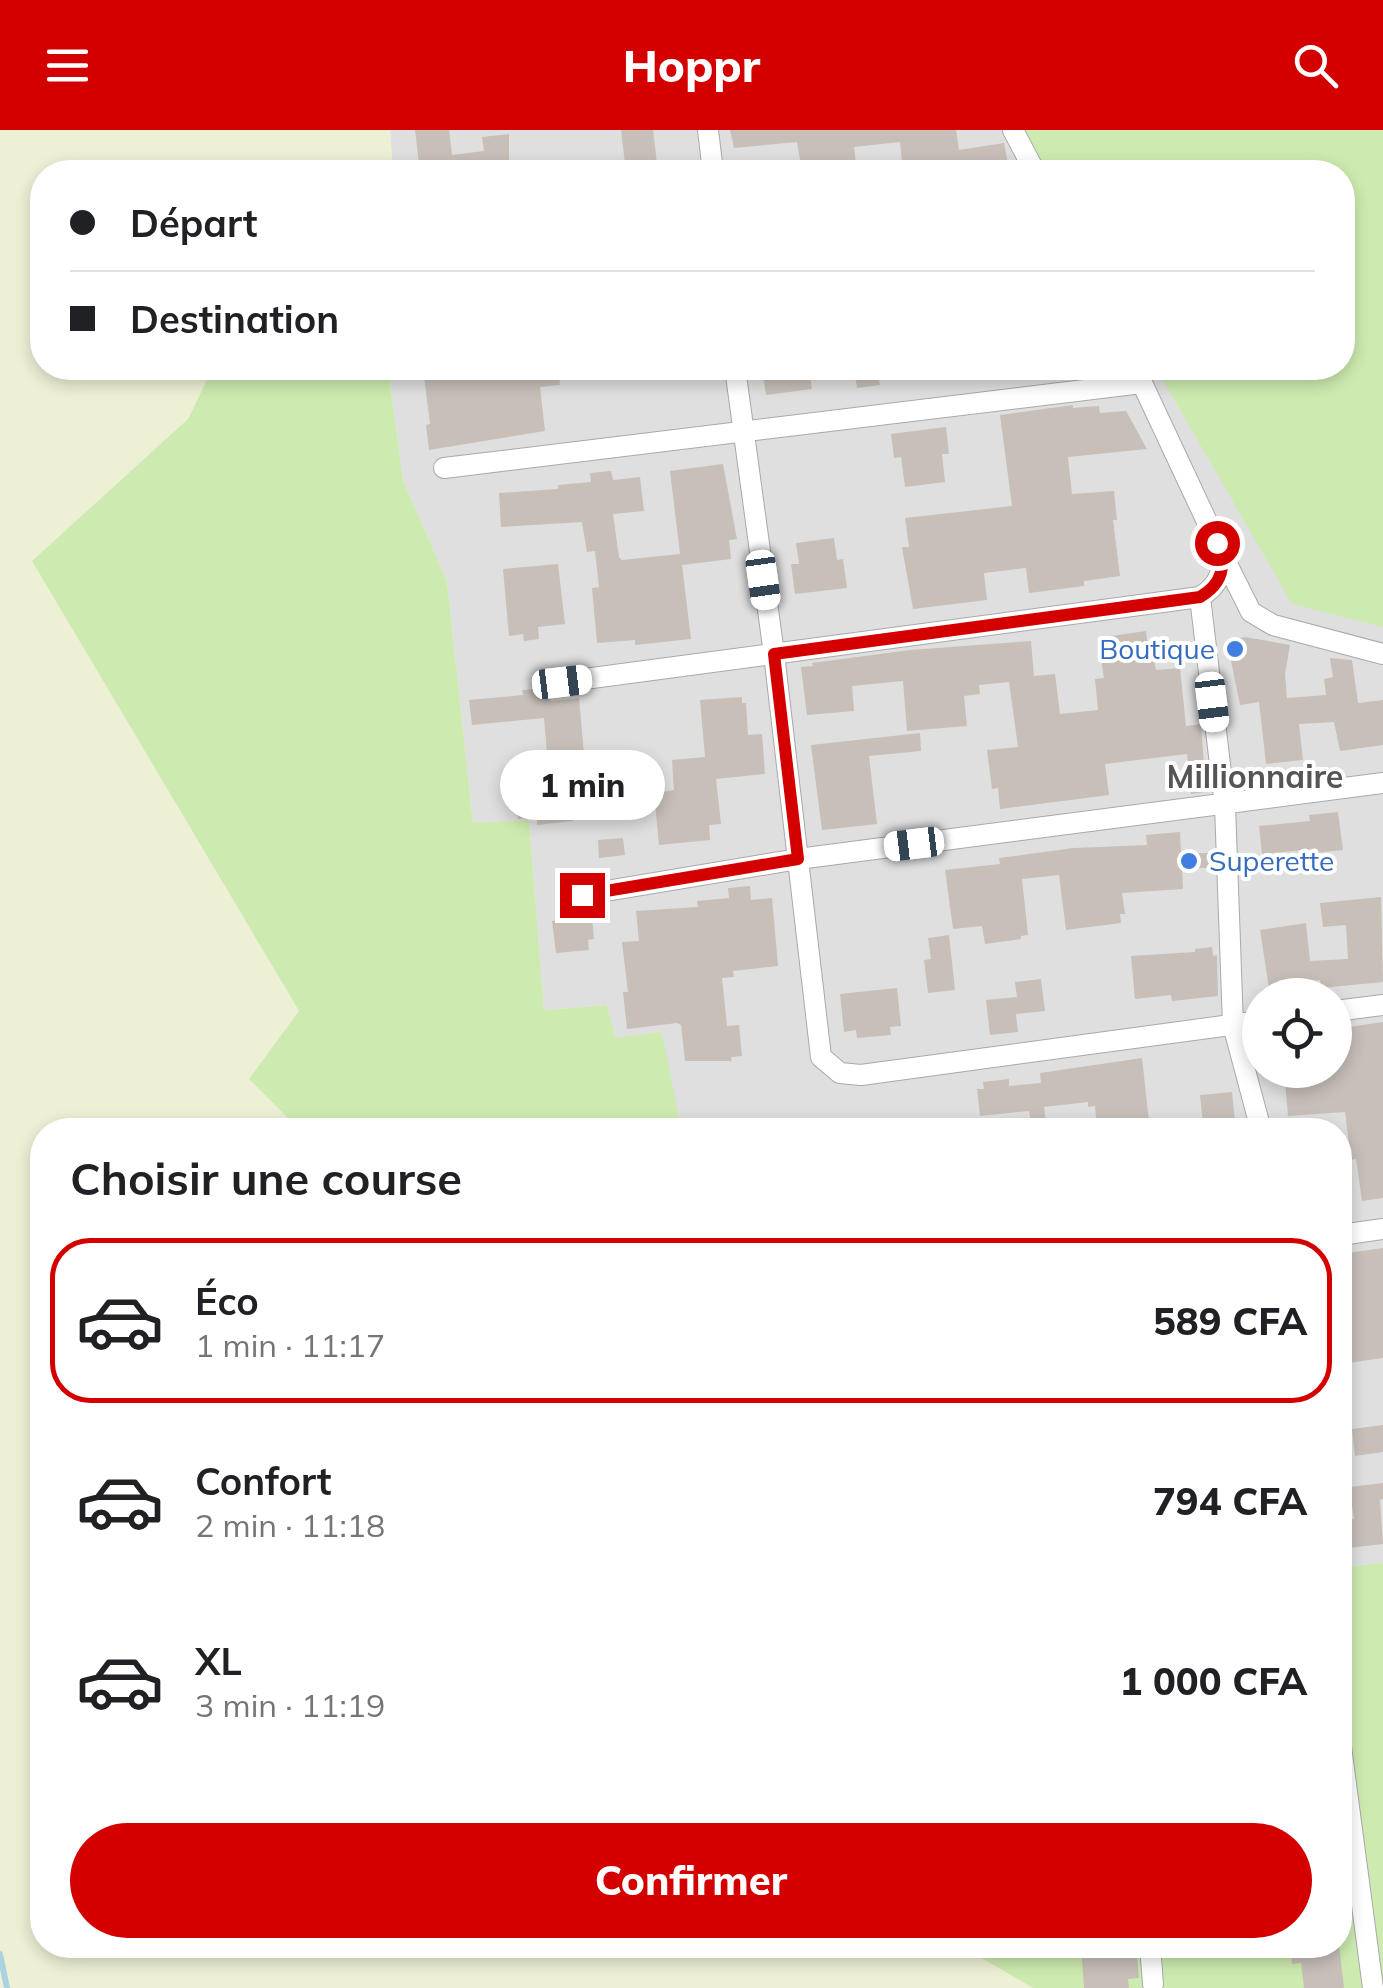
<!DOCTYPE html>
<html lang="fr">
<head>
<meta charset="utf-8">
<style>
  body { margin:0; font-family:Mulish,sans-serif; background:#f2f2f2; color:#202124; height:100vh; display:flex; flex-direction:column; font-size:38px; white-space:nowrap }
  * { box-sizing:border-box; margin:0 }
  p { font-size:32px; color:#757577 }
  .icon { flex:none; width:55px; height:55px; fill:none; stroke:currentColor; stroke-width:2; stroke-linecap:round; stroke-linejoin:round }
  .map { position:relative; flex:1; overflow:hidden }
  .details { position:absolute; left:30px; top:988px; width:1322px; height:840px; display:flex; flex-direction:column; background:#fff; border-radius:40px; box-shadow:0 5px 15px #0003 }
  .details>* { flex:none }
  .hud { position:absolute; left:30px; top:30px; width:1325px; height:220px; border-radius:40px; box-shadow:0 5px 15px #0003; display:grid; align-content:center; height:220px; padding:0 40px; background:#fff }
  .controls { position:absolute; left:1242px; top:848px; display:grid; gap:20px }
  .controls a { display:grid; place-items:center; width:110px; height:110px; border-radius:50%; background:#fff; box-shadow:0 5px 15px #0003; font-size:50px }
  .end { position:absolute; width:45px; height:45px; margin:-22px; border:12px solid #d40000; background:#fff; box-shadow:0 0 0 5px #fff }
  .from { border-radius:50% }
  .bubble { position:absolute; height:70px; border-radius:35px; background:#fff; box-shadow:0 5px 15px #0003; font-size:32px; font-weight:800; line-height:70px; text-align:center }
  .car { position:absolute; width:30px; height:60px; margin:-30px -15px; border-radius:12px; box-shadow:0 0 8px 2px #0007; background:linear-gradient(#fff 24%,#345 0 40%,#fff 0 76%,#345 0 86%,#fff 0) }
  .hud b { display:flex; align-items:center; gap:35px; height:95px; font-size:38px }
  .hud b+b { border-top:2px solid #e0e0e0 }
  .hud i { width:25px; height:25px; background:#202124 }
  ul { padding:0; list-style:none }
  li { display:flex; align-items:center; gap:30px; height:165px; margin:0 20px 15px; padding:0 20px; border:5px solid transparent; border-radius:40px }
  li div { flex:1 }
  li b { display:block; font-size:38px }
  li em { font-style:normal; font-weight:800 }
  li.current { border-color:#d40000 }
  li>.icon { width:90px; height:90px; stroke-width:1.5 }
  h2 { padding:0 40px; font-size:45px; line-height:120px }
  .primary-button { display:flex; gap:20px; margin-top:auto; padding:20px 40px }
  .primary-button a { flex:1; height:115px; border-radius:60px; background:#d40000; color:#fff; font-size:40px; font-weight:800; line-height:115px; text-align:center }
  header { display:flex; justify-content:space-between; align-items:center; height:130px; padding:0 40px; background:#d40000; color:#fff; font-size:45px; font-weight:800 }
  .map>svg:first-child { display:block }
  .residential { fill:#e0dfdf; fill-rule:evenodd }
  .farmland { fill:#eef0d5 }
  .grass { fill:#cdebb0 }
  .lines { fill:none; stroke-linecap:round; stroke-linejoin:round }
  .stream { stroke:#aad3df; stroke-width:6 }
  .building { fill:#c7bfb8 }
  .minor-casing { stroke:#a9a9a9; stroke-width:22 }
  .minor { stroke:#fff; stroke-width:20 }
  .route { stroke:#d40000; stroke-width:12 }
  .shop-dot { fill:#3f7fe0; stroke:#fff; stroke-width:4 }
  .labels { text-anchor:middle; stroke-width:8; stroke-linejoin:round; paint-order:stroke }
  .shop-label { font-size:28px; fill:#366cbe; stroke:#fff; text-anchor:end }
  .quarter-label { font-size:32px; font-weight:bold; fill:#555; stroke:#fff }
</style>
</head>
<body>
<header><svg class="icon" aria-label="menu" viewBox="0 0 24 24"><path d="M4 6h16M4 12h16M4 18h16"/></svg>Hoppr<svg class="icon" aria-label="search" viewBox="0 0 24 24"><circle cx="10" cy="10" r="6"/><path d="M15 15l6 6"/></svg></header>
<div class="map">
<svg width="1383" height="1858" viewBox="0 0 1383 1858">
  <rect width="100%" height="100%" fill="#f2efe9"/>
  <!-- residential -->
  <path class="residential" d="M 390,0 L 1383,0 L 1383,1433 L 1340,1437 L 1340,1000 L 797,1000 L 680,997 L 616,908 L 607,875 L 544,880 L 529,691 L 473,693 L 447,451 L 403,350 L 388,238 L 1342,238 L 1342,42 L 393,42 ZM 1260,865 L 1335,865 L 1335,940 L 1260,940 Z"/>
  <!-- farmland -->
  <path class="farmland" d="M 0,0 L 390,0 L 393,42 L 42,42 L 42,238 L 213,238 L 188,289 L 32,431 L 299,882 L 249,949 L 300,1000 L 42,1000 L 42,1815 L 959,1815 L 1033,1858 L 0,1858 Z"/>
  <!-- grass -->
  <path class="grass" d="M 1020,0 L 1383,0 L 1383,497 L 1292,474 L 1156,238 L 1342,238 L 1342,42 L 1045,42 Z
    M 213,238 L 388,238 L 403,350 L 447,451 L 473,693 L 529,690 L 544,880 L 607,875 L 616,908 L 662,902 L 681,997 L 797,1000 L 300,1000 L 249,949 L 299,881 L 32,431 L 188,289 Z
    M 1383,1433 L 1383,1858 L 1033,1858 L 959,1815 L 1340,1815 L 1340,1437 Z"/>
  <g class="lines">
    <!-- stream -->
    <path class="stream" d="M 0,1824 L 7,1858"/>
  </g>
  <!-- building -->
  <path class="building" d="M 415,0 L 449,0 L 452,25 L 484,21 L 482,7 L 509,4 L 509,42 L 420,42 Z
    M 621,0 L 653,0 L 658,42 L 626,42 Z
    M 730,0 L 956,0 L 959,20 L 1004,13 L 1009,38 L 981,42 L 903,42 L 900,12 L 854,17 L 857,42 L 802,42 L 797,12 L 734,18 Z
    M 423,238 L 558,238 L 560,255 L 540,257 L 545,301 L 429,320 L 426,295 L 430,294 Z
    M 762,238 L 809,238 L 812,259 L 766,265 Z
    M 854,238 L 877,238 L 880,255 L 857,258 Z
    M 1073,275 L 1073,278 L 1099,276 L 1100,283 L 1126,281 L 1147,319 L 1068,327 L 1072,364 L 1114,361 L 1117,390 L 1113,390 L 1120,446 L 1084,451 L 1084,456 L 1029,463 L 1026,438 L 984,443 L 987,470 L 913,479 L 902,417 L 909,417 L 905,388 L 1012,376 L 1000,285 Z
    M 946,297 L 949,324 L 942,324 L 945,352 L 905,357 L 901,327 L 894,328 L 891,304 Z
    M 723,334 L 737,409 L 729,410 L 731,429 L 682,435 L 691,509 L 635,515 L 635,510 L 597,513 L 592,458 L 599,457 L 595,421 L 587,422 L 582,392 L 501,397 L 499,363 L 558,359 L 558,355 L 591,352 L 590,343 L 611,341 L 613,350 L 640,347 L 644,381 L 613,384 L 619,427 L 622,430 L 680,424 L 670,341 Z
    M 834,408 L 837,430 L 843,429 L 847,458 L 795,464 L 791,434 L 799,434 L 796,413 Z
    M 558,434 L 565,494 L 538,497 L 539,509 L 524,511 L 523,504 L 509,506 L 503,439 Z
    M 1146,501 L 1150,531 L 1154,530 L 1156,540 L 1180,538 L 1186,596 L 1201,594 L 1206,662 L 1191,664 L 1187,624 L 1105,634 L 1109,665 L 1000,679 L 998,658 L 992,659 L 987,620 L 1018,617 L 1009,552 L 979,555 L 980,564 L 964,566 L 967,596 L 907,601 L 903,551 L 852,556 L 854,581 L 807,585 L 801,537 L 813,536 L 812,533 L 910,520 L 1031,511 L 1034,546 L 1055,544 L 1060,584 L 1098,580 L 1095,549 L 1104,548 L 1098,508 Z
    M 1245,507 L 1290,515 L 1285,544 L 1287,568 L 1326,565 L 1324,549 L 1333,547 L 1330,528 L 1352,530 L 1358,573 L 1383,570 L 1383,615 L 1340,621 L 1334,592 L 1299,594 L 1303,630 L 1266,634 L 1259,572 L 1240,575 L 1227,511 Z
    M 550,558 L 551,571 L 579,568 L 586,646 L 590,646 L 592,661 L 570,663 L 573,691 L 537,695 L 537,687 L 518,689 L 513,639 L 548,635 L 544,588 L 472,595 L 469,570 L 523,565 L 522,560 Z
    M 742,567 L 742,573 L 746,573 L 748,605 L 762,604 L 765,644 L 716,649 L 721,694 L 709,695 L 710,710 L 659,715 L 654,663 L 674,660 L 672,630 L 705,627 L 700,570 Z
    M 920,603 L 921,621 L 869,626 L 877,694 L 822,700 L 811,615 Z
    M 1338,682 L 1343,720 L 1314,723 L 1314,719 L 1262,724 L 1259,696 L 1310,691 L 1309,685 Z
    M 1180,702 L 1181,723 L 1211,723 L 1211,738 L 1182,738 L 1183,759 L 1122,763 L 1125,784 L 1120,784 L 1121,793 L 1066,800 L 1059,745 L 1022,749 L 1028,805 L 1021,806 L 1021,809 L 985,814 L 982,796 L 953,799 L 945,740 L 1000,734 L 999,728 L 1074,718 L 1147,715 L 1146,705 Z
    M 623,708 L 625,725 L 599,728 L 598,710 Z
    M 750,756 L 751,770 L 772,768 L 778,836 L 733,841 L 734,847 L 722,848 L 727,896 L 739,895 L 742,926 L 731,927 L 732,931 L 685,931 L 681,895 L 677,893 L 627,899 L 623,862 L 628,862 L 622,812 L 639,811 L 636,781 L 698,777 L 697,771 L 729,768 L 728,758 Z
    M 1381,767 L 1383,852 L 1321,858 L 1320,850 L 1269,858 L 1260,800 L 1306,793 L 1310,831 L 1348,829 L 1346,795 L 1323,797 L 1320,773 Z
    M 592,787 L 594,809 L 588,810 L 589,820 L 556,823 L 552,791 Z
    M 949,805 L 955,860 L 928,863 L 924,830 L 931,829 L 928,808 Z
    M 1212,817 L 1213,826 L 1217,825 L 1218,866 L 1172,871 L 1171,865 L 1135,869 L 1131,826 L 1195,822 L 1195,819 Z
    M 1041,849 L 1045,881 L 1016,884 L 1018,902 L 990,905 L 986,870 L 1017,867 L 1015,852 Z
    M 897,858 L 901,896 L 890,897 L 891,905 L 857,908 L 856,900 L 844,902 L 840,864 Z
    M 1383,892 L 1383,1068 L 1362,1071 L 1356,1029 L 1351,1030 L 1345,982 L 1288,986 L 1285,951 L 1295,949 L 1294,940 L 1335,940 L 1335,899 Z
    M 1142,928 L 1150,1000 L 1097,1000 L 1095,976 L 1088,977 L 1088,972 L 1044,977 L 1047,1000 L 1032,1000 L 1029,981 L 980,986 L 977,959 L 984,959 L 983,952 L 1009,949 L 1009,956 L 1041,953 L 1040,943 Z
    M 1232,962 L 1235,991 L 1203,995 L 1200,965 Z
    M 1383,1118 L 1383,1228 L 1348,1233 L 1344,1199 L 1340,1200 L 1340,1124 Z
    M 1383,1295 L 1383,1322 L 1355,1326 L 1352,1299 Z
    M 1383,1353 L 1383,1369 L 1380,1370 L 1383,1414 L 1348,1418 L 1345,1390 L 1354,1389 L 1349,1357 Z
    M 1081,1815 L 1136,1815 L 1139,1848 L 1128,1849 L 1129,1858 L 1084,1858 Z
    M 1290,1815 L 1339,1815 L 1344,1858 L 1304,1858 L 1301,1833 L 1292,1834 Z"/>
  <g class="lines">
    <!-- minor casing -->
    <g class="minor-casing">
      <path id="minor" d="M 708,0 L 713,42
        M 1013,0 L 1035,42
        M 735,238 L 774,524 L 821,927 L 840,943 L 861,945 L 1260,891
        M 444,338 L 1142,253
        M 1224,428 L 1251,482 L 1273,495 L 1383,524
        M 1200,467 L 1225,676 L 1233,895 L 1261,1000
        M 562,552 L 1200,467 C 1216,457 1221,447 1224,428 L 1135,238
        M 582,765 L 798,729 L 1383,653
        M 1335,881 L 1383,875
        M 1340,1105 L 1383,1099
        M 1340,1609 L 1373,1858
        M 1150,1815 L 1153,1854"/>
    </g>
    <!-- minor -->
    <use href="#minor" class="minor"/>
  </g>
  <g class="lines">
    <!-- route -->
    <path class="route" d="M 582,765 L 798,729 L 774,524 L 1200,467 C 1222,454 1227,436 1217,413"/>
  </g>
  <!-- markers -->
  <g class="shop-dot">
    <circle cx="1235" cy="519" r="10"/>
    <circle cx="1189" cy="731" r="10"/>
  </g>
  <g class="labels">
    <!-- shop labels -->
    <g class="shop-label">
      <text x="1215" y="529">Boutique</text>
      <text x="1209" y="741" text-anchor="start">Superette</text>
    </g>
    <!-- quarter labels -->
    <g class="quarter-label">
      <text x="1255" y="658">Millionnaire</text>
    </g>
  </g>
</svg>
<div class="controls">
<a><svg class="icon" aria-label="locate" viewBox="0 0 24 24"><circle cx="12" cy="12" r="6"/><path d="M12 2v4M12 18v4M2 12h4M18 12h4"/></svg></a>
</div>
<i class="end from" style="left:1217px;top:413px"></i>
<i class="end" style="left:582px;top:765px"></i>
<div class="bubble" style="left:500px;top:620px;width:165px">1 min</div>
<i class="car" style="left:763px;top:450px;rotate:172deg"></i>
<i class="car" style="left:562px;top:552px;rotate:83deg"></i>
<i class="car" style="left:1212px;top:572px;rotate:173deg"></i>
<i class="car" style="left:914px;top:714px;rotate:263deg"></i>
<div class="hud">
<b><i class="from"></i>Départ</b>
<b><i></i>Destination</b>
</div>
<section class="details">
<h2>Choisir une course</h2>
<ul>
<li class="current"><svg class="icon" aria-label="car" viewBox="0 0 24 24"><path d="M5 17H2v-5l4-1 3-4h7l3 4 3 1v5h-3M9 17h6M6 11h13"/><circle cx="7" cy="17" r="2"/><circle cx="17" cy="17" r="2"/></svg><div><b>Éco</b><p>1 min · 11:17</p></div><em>589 CFA</em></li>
<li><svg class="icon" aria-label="car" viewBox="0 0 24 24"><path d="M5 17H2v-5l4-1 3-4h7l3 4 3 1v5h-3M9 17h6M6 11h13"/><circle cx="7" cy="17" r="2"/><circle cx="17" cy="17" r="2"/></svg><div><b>Confort</b><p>2 min · 11:18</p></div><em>794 CFA</em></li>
<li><svg class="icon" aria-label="car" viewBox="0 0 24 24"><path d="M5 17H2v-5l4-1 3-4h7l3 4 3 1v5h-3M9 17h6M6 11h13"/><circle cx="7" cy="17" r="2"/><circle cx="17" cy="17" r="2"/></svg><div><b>XL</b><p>3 min · 11:19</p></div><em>1 000 CFA</em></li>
</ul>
<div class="primary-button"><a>Confirmer</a></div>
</section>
</div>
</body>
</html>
